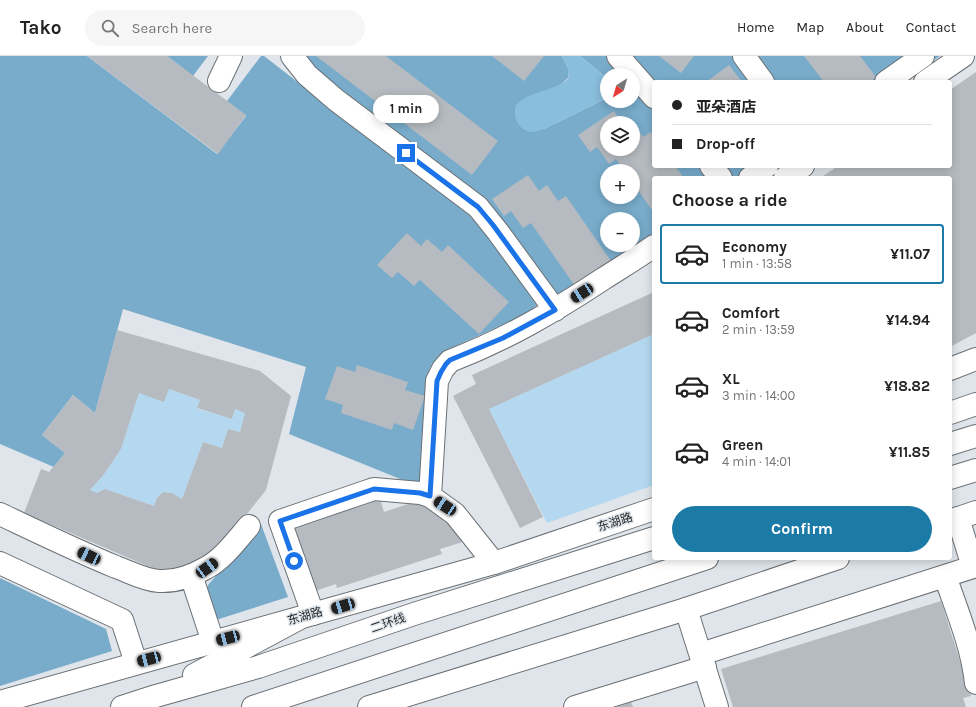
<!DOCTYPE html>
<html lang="en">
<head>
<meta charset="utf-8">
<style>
  body { margin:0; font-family:Karla,"Noto Sans SC",sans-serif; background:#f6f6f6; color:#222; height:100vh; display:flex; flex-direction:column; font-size:15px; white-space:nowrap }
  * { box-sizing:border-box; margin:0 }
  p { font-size:13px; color:#767676 }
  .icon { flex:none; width:22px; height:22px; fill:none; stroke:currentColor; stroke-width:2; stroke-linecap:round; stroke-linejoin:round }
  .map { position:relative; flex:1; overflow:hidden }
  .side { position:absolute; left:652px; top:120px; width:300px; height:384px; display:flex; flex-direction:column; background:#fff; border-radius:4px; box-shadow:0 2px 10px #0003 }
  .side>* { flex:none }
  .banner { position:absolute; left:652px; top:24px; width:300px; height:88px; border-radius:4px; box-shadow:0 2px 10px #0003; display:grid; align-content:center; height:88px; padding:0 20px; background:#fff }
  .needle { width:26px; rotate:217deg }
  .fabs { position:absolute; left:600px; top:12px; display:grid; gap:8px }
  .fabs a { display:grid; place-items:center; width:40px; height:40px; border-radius:50%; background:#fff; box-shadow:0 2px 10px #0003; font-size:20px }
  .end { position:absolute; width:18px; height:18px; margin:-9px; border:5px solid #1a73e8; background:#fff; box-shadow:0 0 0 2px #fff }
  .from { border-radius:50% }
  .bubble { position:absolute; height:28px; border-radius:14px; background:#fff; box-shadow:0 2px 10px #0003; font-size:13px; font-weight:700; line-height:28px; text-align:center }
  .car { position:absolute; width:12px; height:24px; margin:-12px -6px; border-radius:5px; box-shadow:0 0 3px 1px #0007; background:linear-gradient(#222 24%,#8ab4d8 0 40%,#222 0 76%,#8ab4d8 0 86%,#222 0) }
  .banner b { display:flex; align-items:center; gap:14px; height:38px; font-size:15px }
  .banner b+b { border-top:1px solid #e0e0e0 }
  .banner i { width:10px; height:10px; background:#222 }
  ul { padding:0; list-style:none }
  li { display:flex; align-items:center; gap:12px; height:60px; margin:0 8px 6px; padding:0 12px; border:2px solid transparent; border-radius:4px }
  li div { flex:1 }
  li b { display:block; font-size:15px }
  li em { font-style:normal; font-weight:700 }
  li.on { border-color:#1c7aa7 }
  li>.icon { width:36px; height:36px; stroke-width:1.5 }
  h2 { padding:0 20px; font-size:18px; line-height:48px }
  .action { display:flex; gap:8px; margin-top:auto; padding:8px 20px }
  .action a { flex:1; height:46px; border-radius:24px; background:#1c7aa7; color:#fff; font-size:16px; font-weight:700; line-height:46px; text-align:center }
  header { display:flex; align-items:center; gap:24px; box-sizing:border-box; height:56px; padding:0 20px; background:#fff; border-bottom:1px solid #e0e0e0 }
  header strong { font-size:19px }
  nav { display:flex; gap:22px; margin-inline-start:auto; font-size:14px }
  .search { width:280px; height:36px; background:#f6f6f6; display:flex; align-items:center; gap:10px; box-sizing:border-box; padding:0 14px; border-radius:22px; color:#767676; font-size:15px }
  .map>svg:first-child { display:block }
  .green { fill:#b3d8ef }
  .forest { fill:#79accb; fill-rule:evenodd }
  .water { fill:#8abedd }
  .building { fill:#b5bbc0; fill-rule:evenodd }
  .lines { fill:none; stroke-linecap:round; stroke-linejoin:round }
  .minor-casing { stroke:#6a7074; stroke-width:24 }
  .major-casing { stroke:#6a7074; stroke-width:24 }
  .highway-casing { stroke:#6a7074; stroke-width:24 }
  .minor { stroke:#fff; stroke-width:22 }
  .major { stroke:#fff; stroke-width:22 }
  .highway { stroke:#fff; stroke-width:22 }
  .route { stroke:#1a73e8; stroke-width:5 }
  .labels { text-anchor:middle; stroke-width:3; stroke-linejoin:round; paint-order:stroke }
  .street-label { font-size:12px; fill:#252829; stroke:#dfe5ea }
</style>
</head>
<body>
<header>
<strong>Tako</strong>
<div class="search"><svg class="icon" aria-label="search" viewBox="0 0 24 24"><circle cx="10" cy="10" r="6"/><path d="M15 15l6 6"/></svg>Search here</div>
<nav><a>Home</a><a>Map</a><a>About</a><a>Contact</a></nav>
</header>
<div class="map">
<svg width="976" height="651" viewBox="0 0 976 651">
  <rect width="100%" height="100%" fill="#dfe5ea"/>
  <!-- green -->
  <path class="green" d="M 654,278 L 654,429 L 547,467 L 489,353 Z
    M 169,333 L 200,344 L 198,353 L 232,363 L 235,353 L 245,357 L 240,376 L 228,373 L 222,392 L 203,386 L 182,443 L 172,437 L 163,436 L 157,442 L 154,450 L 105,433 L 97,437 L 90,434 L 105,417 L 121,393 L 139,337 Z"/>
  <!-- forest -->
  <path class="forest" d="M 0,0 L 87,0 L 217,98 L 246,60 L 227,45 L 261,0 L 264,0 L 469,159 L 494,188 L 538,248 L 529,257 L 447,294 L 434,306 L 428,326 L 420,431 L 289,378 L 306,311 L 123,253 L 95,357 L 73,339 L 42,379 L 65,397 L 54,411 L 0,388 Z
    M 167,0 L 208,0 L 193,20 Z
    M 302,0 L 562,0 L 569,14 L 568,22 L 560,29 L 515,54 L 517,65 L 544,73 L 607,42 L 607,45 L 633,45 L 633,19 L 607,19 L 607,22 L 580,0 L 940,0 L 902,26 L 654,26 L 654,110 L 782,110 L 764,122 L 654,122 L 654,199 L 567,255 L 479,141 L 315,13 ZM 607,67 L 633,67 L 633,93 L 607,93 ZM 607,115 L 633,115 L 633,141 L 607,141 ZM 607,163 L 633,163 L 633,189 L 607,189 Z
    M 261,468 L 288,541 L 216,564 L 206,536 L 208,529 Z
    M 0,522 L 106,573 L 112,595 L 0,630 Z"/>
  <!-- water -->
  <path class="water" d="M 562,0 L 580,0 L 607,22 L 607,42 L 544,73 C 540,74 536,76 532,76 C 518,75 513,60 516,49 C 530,34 553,36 568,23 L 569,14 Z"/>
  <!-- building -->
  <path class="building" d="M 87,0 L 167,0 L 246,59 L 218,98 Z
    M 316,0 L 386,0 L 498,85 L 472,119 Z
    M 492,0 L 544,0 L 524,25 Z
    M 659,0 L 694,0 L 681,17 Z
    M 804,0 L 860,0 L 876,21 L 870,26 L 824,26 Z
    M 729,9 L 742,26 L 706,26 Z
    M 976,16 L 976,277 L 950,291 L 950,122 L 820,122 L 838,110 L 950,110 L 950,34 Z
    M 614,55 L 622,67 L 607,67 L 607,93 L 633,93 L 633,66 L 643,81 L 651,76 L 654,80 L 654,110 L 675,110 L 684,122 L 654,122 L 654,157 L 633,127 L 633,115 L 625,115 L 616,103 L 609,108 L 597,91 L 590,96 L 578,79 Z
    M 528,119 L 539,135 L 547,129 L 558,145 L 566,140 L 613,208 L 577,233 L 531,167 L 523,172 L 511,155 L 504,160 L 492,143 Z
    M 407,177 L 421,190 L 427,183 L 442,196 L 448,189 L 509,246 L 479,278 L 420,224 L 414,230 L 398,216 L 392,222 L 377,209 Z
    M 654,236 L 654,278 L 489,353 L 543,461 L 520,472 L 453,340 L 476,328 L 472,319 Z
    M 117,274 L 260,315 L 291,340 L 266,434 L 212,502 L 198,511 L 159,515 L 24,457 L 41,413 L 49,416 L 65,397 L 42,379 L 73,339 L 95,357 ZM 169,333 L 200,344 L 197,352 L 232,363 L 235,353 L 245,357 L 240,376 L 228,373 L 222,392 L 203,386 L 182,443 L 172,437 L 163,436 L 157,442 L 154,450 L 105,433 L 97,437 L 90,434 L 105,417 L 121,393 L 139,337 L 164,346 Z
    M 357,309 L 408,326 L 405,334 L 425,340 L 413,374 L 394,367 L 392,374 L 341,357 L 343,349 L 325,343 L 337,310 L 355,316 Z
    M 379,439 L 384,456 L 420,444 L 469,484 L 440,493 L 442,498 L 337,532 L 336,528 L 312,536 L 290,468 Z
    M 941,545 L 971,640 L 963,642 L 966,651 L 733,651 L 721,613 Z
    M 631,646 L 633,651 L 616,651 Z"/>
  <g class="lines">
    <!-- minor casing -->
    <g class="minor-casing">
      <path id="minor" d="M 292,0 L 307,19 L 336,44 L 478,151 L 498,176 L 555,254
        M 618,0 L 654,41
        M 744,0 L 763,26
        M 219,25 L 231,0
        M 886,26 L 923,0
        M 925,26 L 963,0
        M 711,110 L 721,122
        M 750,122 L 767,110
        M 785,122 L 803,110
        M 950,313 L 976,303
        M 430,440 L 437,325 L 443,313 L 450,305 C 507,283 553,256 603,223 C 620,212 637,202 654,190
        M 0,458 C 38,476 77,495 116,511 C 130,516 144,524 159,525 C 175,526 192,520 206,512 C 223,503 236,485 249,470
        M 0,507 L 122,564 L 136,607
        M 191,519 L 213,586
        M 945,520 C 957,555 972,590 976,627
        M 686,553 L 717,651
        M 313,558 L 280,465 L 365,436 L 374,433 L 420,437 L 430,440 L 455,458 L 494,507
        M 701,598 L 973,511 L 958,462
        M 575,651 L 705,611"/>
    </g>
    <!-- major casing -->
    <g class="major-casing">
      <path id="major" d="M 950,357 L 976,348
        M 950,465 L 976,456
        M 0,646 L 494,507 L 654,453
        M 369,651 L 686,553 L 838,502"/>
    </g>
    <!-- highway casing -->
    <g class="highway-casing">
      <path id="highway" d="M 950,388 L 976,380
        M 950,422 L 976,414
        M 194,619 L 300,562
        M 122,651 L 156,640 L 258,611 L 414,558 L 654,482
        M 253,651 L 707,502"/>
    </g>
    <!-- minor -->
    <use href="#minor" class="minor"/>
    <!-- major -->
    <use href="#major" class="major"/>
    <!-- highway -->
    <use href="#highway" class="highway"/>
  </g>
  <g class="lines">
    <!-- route -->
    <path class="route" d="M 294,505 L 280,465 L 374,433 L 420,437 L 430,440 L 437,325 L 441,316 L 446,308 L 450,304 L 503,282 L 555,254 L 493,169 L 478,151 L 406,97"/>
  </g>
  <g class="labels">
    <!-- street labels -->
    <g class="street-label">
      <text transform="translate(615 466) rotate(-18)" y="4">东湖路</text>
      <text transform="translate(305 560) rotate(-16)" y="4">东湖路</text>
      <text transform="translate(388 567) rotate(-19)" y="4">二环线</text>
    </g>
  </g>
</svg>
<div class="fabs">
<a><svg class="needle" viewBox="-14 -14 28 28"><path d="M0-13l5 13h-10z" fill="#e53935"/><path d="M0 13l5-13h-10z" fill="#767676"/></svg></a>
<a><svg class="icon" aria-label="layers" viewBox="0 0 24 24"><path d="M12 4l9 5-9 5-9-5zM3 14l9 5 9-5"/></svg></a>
<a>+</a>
<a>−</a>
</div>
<i class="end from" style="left:294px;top:505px"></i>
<i class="end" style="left:406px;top:97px"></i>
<div class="bubble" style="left:373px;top:39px;width:66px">1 min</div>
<i class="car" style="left:582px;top:237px;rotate:237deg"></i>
<i class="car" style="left:445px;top:450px;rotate:303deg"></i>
<i class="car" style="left:89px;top:500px;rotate:295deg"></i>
<i class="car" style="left:207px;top:512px;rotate:54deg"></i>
<i class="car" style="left:343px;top:550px;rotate:254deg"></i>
<i class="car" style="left:228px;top:582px;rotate:255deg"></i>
<i class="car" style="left:149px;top:603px;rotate:255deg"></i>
<div class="banner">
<b><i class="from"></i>亚朵酒店</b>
<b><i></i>Drop-off</b>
</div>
<section class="side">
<h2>Choose a ride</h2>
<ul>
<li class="on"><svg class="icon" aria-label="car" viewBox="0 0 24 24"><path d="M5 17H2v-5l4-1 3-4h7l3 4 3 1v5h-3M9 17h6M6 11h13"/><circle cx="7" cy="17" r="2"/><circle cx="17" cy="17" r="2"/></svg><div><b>Economy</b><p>1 min · 13:58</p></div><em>¥11.07</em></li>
<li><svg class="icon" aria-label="car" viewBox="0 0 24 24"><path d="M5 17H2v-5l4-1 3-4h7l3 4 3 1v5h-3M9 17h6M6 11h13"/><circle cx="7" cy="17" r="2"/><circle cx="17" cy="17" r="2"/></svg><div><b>Comfort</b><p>2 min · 13:59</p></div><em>¥14.94</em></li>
<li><svg class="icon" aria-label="car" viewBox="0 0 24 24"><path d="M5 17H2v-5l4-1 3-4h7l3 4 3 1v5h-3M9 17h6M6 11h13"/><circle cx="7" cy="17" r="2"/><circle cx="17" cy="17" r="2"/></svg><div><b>XL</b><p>3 min · 14:00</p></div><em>¥18.82</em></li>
<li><svg class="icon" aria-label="car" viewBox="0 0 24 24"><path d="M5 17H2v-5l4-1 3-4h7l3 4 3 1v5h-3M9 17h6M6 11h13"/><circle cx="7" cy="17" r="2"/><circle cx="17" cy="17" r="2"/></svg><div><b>Green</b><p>4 min · 14:01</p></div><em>¥11.85</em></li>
</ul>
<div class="action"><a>Confirm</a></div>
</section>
</div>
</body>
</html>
